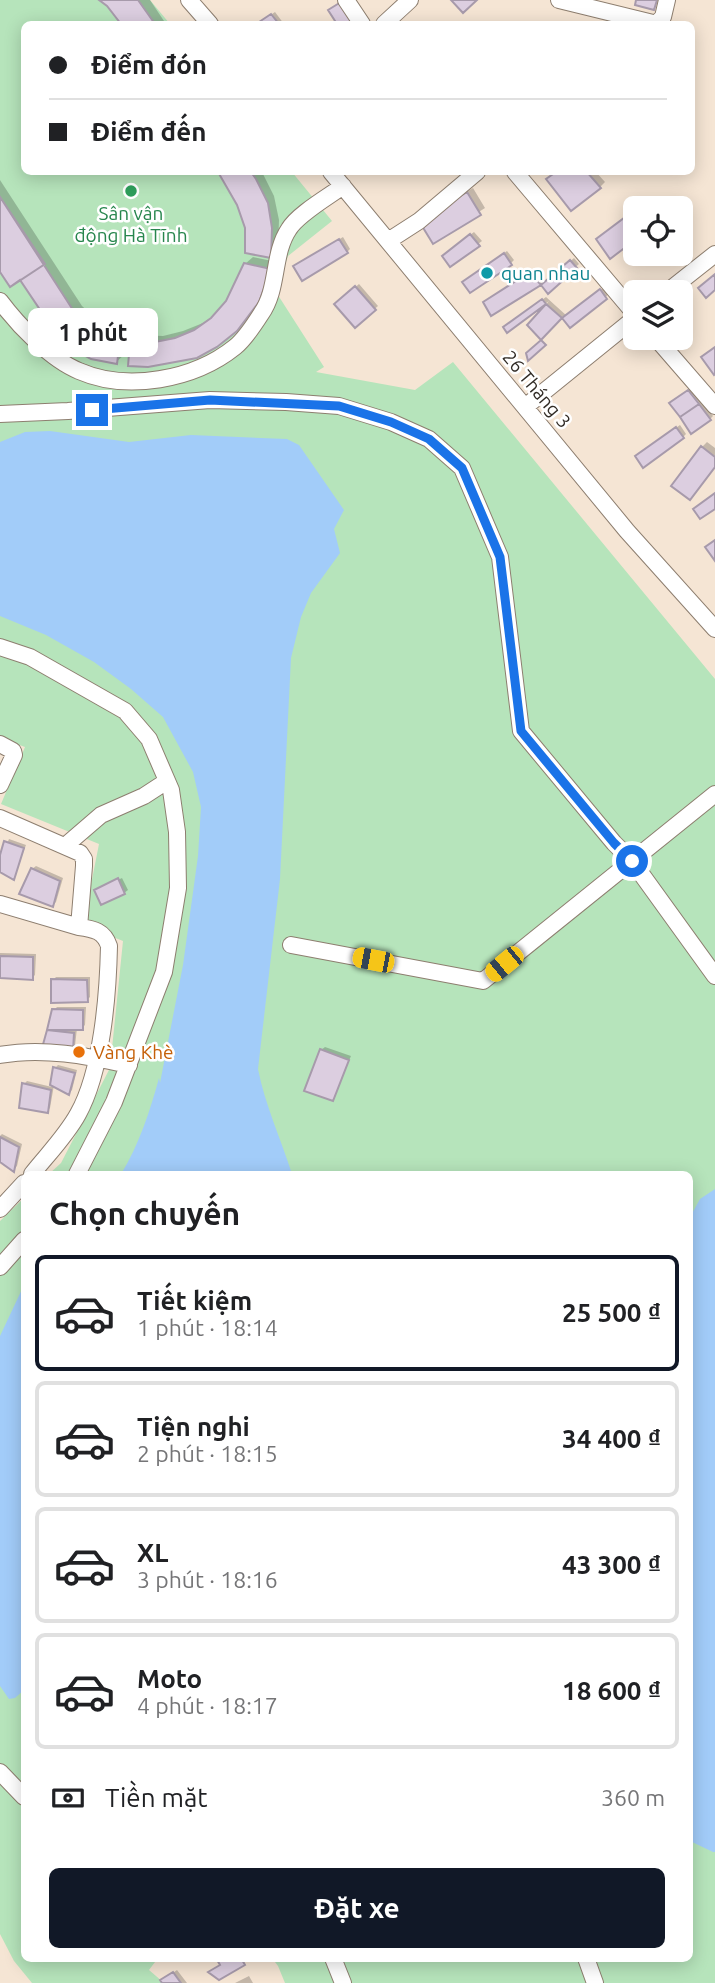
<!DOCTYPE html>
<html lang="vi">
<head>
<meta charset="utf-8">
<style>
  body { margin:0; font-family:Ubuntu,sans-serif; background:#f6f6f6; color:#202124; height:100vh; display:flex; flex-direction:column; font-size:26px; white-space:nowrap }
  * { box-sizing:border-box; margin:0 }
  p { font-size:23px; color:#757577 }
  .icon { flex:none; width:38px; height:38px; fill:none; stroke:currentColor; stroke-width:2; stroke-linecap:round; stroke-linejoin:round }
  .map { position:relative; flex:1; overflow:hidden }
  .panel { position:absolute; left:21px; top:1171px; width:672px; height:791px; display:flex; flex-direction:column; background:#fff; border-radius:10px; box-shadow:0 4px 18px #0003 }
  .panel>* { flex:none }
  .banner { position:absolute; left:21px; top:21px; width:674px; height:154px; border-radius:10px; box-shadow:0 4px 18px #0003; display:grid; align-content:center; height:154px; padding:0 28px; background:#fff }
  .fabs { position:absolute; left:623px; top:196px; display:grid; gap:14px }
  .fabs a { display:grid; place-items:center; width:70px; height:70px; border-radius:10px; background:#fff; box-shadow:0 4px 18px #0003; font-size:35px }
  .end { position:absolute; width:32px; height:32px; margin:-16px; border:9px solid #1a73e8; background:#fff; box-shadow:0 0 0 4px #fff }
  .from { border-radius:50% }
  .bubble { position:absolute; height:49px; border-radius:10px; background:#fff; box-shadow:0 4px 18px #0003; font-size:23px; font-weight:700; line-height:49px; text-align:center }
  .car { position:absolute; width:21px; height:42px; margin:-21px -10px; border-radius:9px; box-shadow:0 0 5px 2px #0007; background:linear-gradient(#f5c518 24%,#345 0 40%,#f5c518 0 76%,#345 0 86%,#f5c518 0) }
  .banner b { display:flex; align-items:center; gap:24px; height:66px; font-size:26px }
  .banner b+b { border-top:2px solid #e0e0e0 }
  .banner i { width:18px; height:18px; background:#202124 }
  ul { padding:0; list-style:none }
  li { display:flex; align-items:center; gap:21px; height:116px; margin:0 14px 10px; padding:0 14px; border:4px solid #e0e0e0; border-radius:10px }
  li div { flex:1 }
  li b { display:block; font-size:26px }
  li em { font-style:normal; font-weight:700 }
  li.current { border-color:#111827 }
  li>.icon { width:63px; height:63px; stroke-width:1.5 }
  h2 { padding:0 28px; font-size:32px; line-height:84px }
  .pay { display:flex; align-items:center; gap:18px; height:77px; padding:0 28px; font-size:26px }
  .pay p { margin-inline-start:auto }
  .action { display:flex; gap:14px; margin-top:auto; padding:14px 28px }
  .action a { flex:1; height:80px; border-radius:10px; background:#111827; color:#fff; font-size:28px; font-weight:700; line-height:80px; text-align:center }
  .map>svg:first-child { display:block }
  .green { fill:#b6e4bb }
  .water { fill:#a2ccf9 }
  .shadow { fill:#0003 }
  .building { fill:#dccee0; stroke:#a79aab; stroke-width:2 }
  .lines { fill:none; stroke-linecap:round; stroke-linejoin:round }
  .minor-casing { stroke:#8d7e6f; stroke-width:18 }
  .minor { stroke:#fff; stroke-width:16 }
  .route { stroke:#1a73e8; stroke-width:9 }
  .leisure-dot { fill:#2e9e5b; stroke:#fff; stroke-width:2.5 }
  .culture-dot { fill:#0f9aa8; stroke:#fff; stroke-width:2.5 }
  .food-dot { fill:#e8710a; stroke:#fff; stroke-width:2.5 }
  .labels { text-anchor:middle; stroke-width:5; stroke-linejoin:round; paint-order:stroke }
  .leisure-label { font-size:19px; fill:#27864d; stroke:#fff }
  .culture-label { font-size:19px; fill:#0d838f; stroke:#fff; text-anchor:start }
  .street-label { font-size:19px; fill:#322c26; stroke:#fff }
  .food-label { font-size:19px; fill:#c56008; stroke:#fff; text-anchor:start }
</style>
</head>
<body>
<div class="map">
<svg width="715" height="1983" viewBox="0 0 715 1983">
  <rect width="100%" height="100%" fill="#f5e5d4"/>
  <!-- green -->
  <path class="green" d="M 0,0 L 150,0 L 170,24 L 24,24 L 24,172 L 292,172 L 332,221 L 288,256 L 276,292 L 324,367 L 316,372 L 415,390 L 453,362 L 715,679 L 715,1983 L 285,1983 L 278,1966 L 272,1958 L 690,1958 L 690,1174 L 49,1174 L 61,1163 L 110,1068 L 123,941 L 83,925 L 99,844 L 1,804 L 25,747 L 0,738 Z
    M 24,1198 L 24,1958 L 158,1958 L 149,1970 L 163,1982 L 161,1983 L 32,1983 L 14,1961 L 0,1934 L 0,1221 Z"/>
  <!-- water -->
  <path class="water" d="M 50,431 L 129,442 L 191,435 L 287,439 L 299,445 L 344,510 L 334,529 L 340,553 L 311,593 L 301,617 L 291,658 L 280,879 L 258,1069 C 265,1105 281,1139 292,1174 L 121,1174 C 139,1145 150,1111 159,1078 L 160,1083 L 183,965 L 198,856 L 201,807 L 193,772 L 163,717 L 131,689 L 94,662 L 46,635 L 0,616 L 0,442 L 25,432 Z
    M 715,1189 L 715,1852 L 713,1852 L 690,1841 L 690,1217 L 700,1199 Z
    M 24,1285 L 24,1690 L 15,1698 L 9,1699 L 0,1686 L 0,1336 Z"/>
  <!-- shadow -->
  <path class="shadow" d="M 102,0 L 150,0 L 166,24 L 122,24 L 108,4 Z
    M 275,12 L 284,24 L 258,24 L 259,23 Z
    M 220,172 L 262,172 L 274,196 L 279,220 L 278,249 L 271,257 L 247,228 L 229,184 Z
    M 557,172 L 596,172 L 605,182 L 600,187 L 553,174 Z
    M 0,180 L 82,306 L 96,319 L 127,333 L 124,355 L 116,362 L 21,278 L 0,268 Z
    M 473,188 L 485,208 L 433,241 L 426,216 Z
    M 632,213 L 635,217 L 635,238 L 611,256 L 601,236 Z
    M 474,232 L 482,241 L 478,244 L 447,253 Z
    M 343,237 L 350,249 L 347,252 L 299,263 Z
    M 507,251 L 514,260 L 511,263 L 468,279 Z
    M 253,257 L 277,262 L 257,307 L 236,330 L 216,346 L 132,343 L 139,335 L 163,336 L 183,331 L 203,323 L 218,313 L 228,302 L 245,264 Z
    M 574,258 L 579,264 L 548,291 L 543,285 Z
    M 534,270 L 543,281 L 540,284 L 488,299 Z
    M 359,284 L 378,306 L 355,326 L 336,304 Z
    M 604,287 L 609,294 L 571,326 L 563,316 L 541,337 L 529,325 L 549,301 L 508,331 L 508,324 L 546,297 L 567,316 Z
    M 692,388 L 713,416 L 710,419 L 675,400 Z
    M 680,425 L 686,434 L 683,437 L 640,453 Z
    M 707,442 L 715,448 L 715,466 L 702,447 Z
    M 9,839 L 26,845 L 13,878 L 0,870 L 0,861 Z
    M 36,866 L 63,878 L 56,902 L 53,905 L 32,869 Z
    M 122,878 L 128,890 L 124,893 L 97,890 Z
    M 0,953 L 36,954 L 35,975 L 32,978 L 0,976 Z
    M 56,977 L 90,977 L 90,997 L 87,1000 L 53,980 Z
    M 57,1007 L 86,1007 L 85,1025 L 82,1028 L 77,1028 L 75,1046 L 72,1049 L 44,1047 L 54,1010 Z
    M 325,1047 L 351,1056 L 332,1099 L 321,1050 Z
    M 58,1065 L 77,1070 L 72,1090 L 69,1093 L 54,1085 L 50,1108 L 47,1111 L 24,1084 L 27,1081 L 52,1087 L 55,1068 Z
    M 2,1134 L 22,1144 L 17,1166 L 14,1169 L 0,1160 L 0,1136 Z
    M 177,1970 L 187,1983 L 164,1983 L 166,1978 Z
    M 249,1976 L 253,1983 L 235,1983 Z"/>
  <!-- building -->
  <path class="building" d="M 99,0 L 138,0 L 155,24 L 121,24 L 107,6 Z
    M 451,0 L 477,0 L 463,13 Z
    M 636,0 L 657,0 L 654,10 L 635,5 Z
    M 341,2 L 355,24 L 337,24 L 328,10 Z
    M 271,14 L 279,24 L 256,24 Z
    M 218,172 L 251,172 L 256,179 L 268,203 L 272,228 L 271,258 L 245,253 L 245,228 L 237,205 Z
    M 556,172 L 587,172 L 601,188 L 571,211 L 546,179 Z
    M 467,192 L 481,215 L 433,244 L 419,221 Z
    M 0,197 L 45,264 L 10,287 L 0,272 Z
    M 0,197 L 75,313 L 89,326 L 104,335 L 120,340 L 117,364 L 91,359 L 73,349 L 57,335 L 20,280 L 10,287 L 0,272 Z
    M 628,215 L 635,224 L 635,240 L 610,259 L 596,239 Z
    M 470,234 L 480,246 L 450,267 L 442,256 Z
    M 339,239 L 348,253 L 302,281 L 293,266 Z
    M 504,253 L 512,265 L 470,293 L 462,282 Z
    M 570,260 L 577,268 L 548,294 L 541,285 Z
    M 244,263 L 271,269 L 259,302 L 237,331 L 217,347 L 197,358 L 148,367 L 128,366 L 130,342 L 155,342 L 175,338 L 194,330 L 211,318 L 226,301 Z
    M 530,272 L 541,285 L 491,316 L 483,302 Z
    M 715,274 L 715,290 L 706,298 L 698,288 Z
    M 355,286 L 376,310 L 355,328 L 334,304 Z
    M 600,289 L 607,299 L 570,328 L 562,318 Z
    M 542,299 L 546,304 L 507,333 L 503,327 Z
    M 546,304 L 562,318 L 541,340 L 527,325 Z
    M 541,340 L 546,345 L 528,361 L 526,353 Z
    M 715,347 L 715,374 L 714,375 L 701,357 Z
    M 688,390 L 699,404 L 680,417 L 669,403 Z
    M 699,404 L 711,420 L 691,434 L 680,417 Z
    M 676,427 L 684,438 L 643,468 L 635,456 Z
    M 701,446 L 715,457 L 715,467 L 690,500 L 671,486 Z
    M 715,493 L 715,509 L 700,519 L 693,509 Z
    M 715,540 L 715,561 L 705,547 Z
    M 4,841 L 24,848 L 14,880 L 0,872 L 0,855 Z
    M 31,868 L 60,881 L 53,907 L 19,894 Z
    M 118,878 L 125,894 L 101,905 L 94,890 Z
    M 0,956 L 33,957 L 33,980 L 0,978 Z
    M 51,979 L 87,980 L 88,1002 L 51,1003 Z
    M 52,1009 L 83,1010 L 83,1030 L 47,1030 Z
    M 47,1030 L 74,1033 L 73,1051 L 42,1048 Z
    M 320,1049 L 349,1060 L 333,1101 L 304,1091 Z
    M 53,1067 L 75,1073 L 69,1095 L 50,1085 Z
    M 22,1083 L 51,1090 L 48,1113 L 19,1108 Z
    M 0,1137 L 19,1147 L 14,1172 L 0,1162 Z
    M 216,1958 L 241,1958 L 245,1965 L 219,1980 L 208,1972 L 220,1965 Z
    M 173,1972 L 181,1983 L 162,1983 L 160,1980 Z"/>
  <g class="lines">
    <!-- minor casing -->
    <g class="minor-casing">
      <path id="minor" d="M 189,0 L 210,24
        M 346,0 L 362,24
        M 559,0 L 657,24
        M 384,24 L 410,0
        M 656,24 L 663,17 L 667,0
        M 331,172 L 627,531 L 715,629
        M 515,172 L 635,314
        M 388,241 L 419,221 L 477,172
        M 667,292 L 715,254
        M 0,301 C 18,325 50,359 79,371 C 127,392 194,380 235,347 C 245,339 254,325 261,314 C 279,289 272,254 289,229 C 298,214 328,197 343,186
        M 656,338 L 715,406
        M 525,407 L 635,318
        M 0,414 L 68,411 L 210,400 L 286,402 L 339,406 L 391,422 L 429,439 L 462,468 L 500,557 L 521,731 L 614,843 L 632,861 L 715,976
        M 0,647 L 30,657 L 125,711 L 149,739 L 171,790 L 177,832 L 178,888 L 164,972 L 114,1102 L 77,1174
        M 0,744 L 13,751 L 14,755 L 0,785
        M 0,818 L 80,853 L 84,859 L 84,866 L 79,927 C 94,929 104,931 109,946 C 108,995 102,1071 78,1114 C 66,1136 47,1155 32,1174
        M 65,846 L 101,815 L 144,796 L 167,781
        M 0,904 L 79,927
        M 291,945 L 483,981 L 715,794
        M 0,1055 C 43,1047 87,1056 129,1065
        M 0,1209 L 24,1183
        M 0,1267 L 24,1240
        M 0,1772 L 24,1797
        M 333,1958 L 343,1983
        M 586,1958 L 595,1983"/>
    </g>
    <!-- minor -->
    <use href="#minor" class="minor"/>
  </g>
  <g class="lines">
    <!-- route -->
    <path class="route" d="M 92,410 L 210,400 L 339,406 L 391,422 L 429,439 L 462,468 L 500,557 L 521,731 L 614,843 L 632,861"/>
  </g>
  <!-- markers -->
  <circle class="leisure-dot" cx="131" cy="191" r="7"/>
  <circle class="culture-dot" cx="487" cy="273" r="7"/>
  <circle class="food-dot" cx="79" cy="1052" r="7"/>
  <g class="labels">
    <!-- leisure labels -->
    <g class="leisure-label">
      <text x="131" y="220">Sân vận<tspan x="131" dy="22">động Hà Tĩnh</tspan></text>
    </g>
    <!-- culture labels -->
    <g class="culture-label">
      <text x="501" y="280">quan nhau</text>
    </g>
    <!-- street labels -->
    <g class="street-label">
      <text transform="translate(537 389) rotate(50)" y="7">26 Tháng 3</text>
    </g>
    <!-- food labels -->
    <g class="food-label">
      <text x="93" y="1059">Vàng Khè</text>
    </g>
  </g>
</svg>
<div class="fabs">
<a><svg class="icon" aria-label="locate" viewBox="0 0 24 24"><circle cx="12" cy="12" r="6"/><path d="M12 2v4M12 18v4M2 12h4M18 12h4"/></svg></a>
<a><svg class="icon" aria-label="layers" viewBox="0 0 24 24"><path d="M12 4l9 5-9 5-9-5zM3 14l9 5 9-5"/></svg></a>
</div>
<i class="end from" style="left:632px;top:861px"></i>
<i class="end" style="left:92px;top:410px"></i>
<div class="bubble" style="left:28px;top:308px;width:130px">1 phút</div>
<i class="car" style="left:373px;top:960px;rotate:281deg"></i>
<i class="car" style="left:504px;top:964px;rotate:231deg"></i>
<div class="banner">
<b><i class="from"></i>Điểm đón</b>
<b><i></i>Điểm đến</b>
</div>
<section class="panel">
<h2>Chọn chuyến</h2>
<ul>
<li class="current"><svg class="icon" aria-label="car" viewBox="0 0 24 24"><path d="M5 17H2v-5l4-1 3-4h7l3 4 3 1v5h-3M9 17h6M6 11h13"/><circle cx="7" cy="17" r="2"/><circle cx="17" cy="17" r="2"/></svg><div><b>Tiết kiệm</b><p>1 phút · 18:14</p></div><em>25 500 ₫</em></li>
<li><svg class="icon" aria-label="car" viewBox="0 0 24 24"><path d="M5 17H2v-5l4-1 3-4h7l3 4 3 1v5h-3M9 17h6M6 11h13"/><circle cx="7" cy="17" r="2"/><circle cx="17" cy="17" r="2"/></svg><div><b>Tiện nghi</b><p>2 phút · 18:15</p></div><em>34 400 ₫</em></li>
<li><svg class="icon" aria-label="car" viewBox="0 0 24 24"><path d="M5 17H2v-5l4-1 3-4h7l3 4 3 1v5h-3M9 17h6M6 11h13"/><circle cx="7" cy="17" r="2"/><circle cx="17" cy="17" r="2"/></svg><div><b>XL</b><p>3 phút · 18:16</p></div><em>43 300 ₫</em></li>
<li><svg class="icon" aria-label="car" viewBox="0 0 24 24"><path d="M5 17H2v-5l4-1 3-4h7l3 4 3 1v5h-3M9 17h6M6 11h13"/><circle cx="7" cy="17" r="2"/><circle cx="17" cy="17" r="2"/></svg><div><b>Moto</b><p>4 phút · 18:17</p></div><em>18 600 ₫</em></li>
</ul>
<div class="pay"><svg class="icon" aria-label="cash" viewBox="0 0 24 24"><path d="M3 7h18v10H3z"/><circle cx="12" cy="12" r="2"/></svg>Tiền mặt<p>360 m</p></div>
<div class="action"><a>Đặt xe</a></div>
</section>
</div>
</body>
</html>
